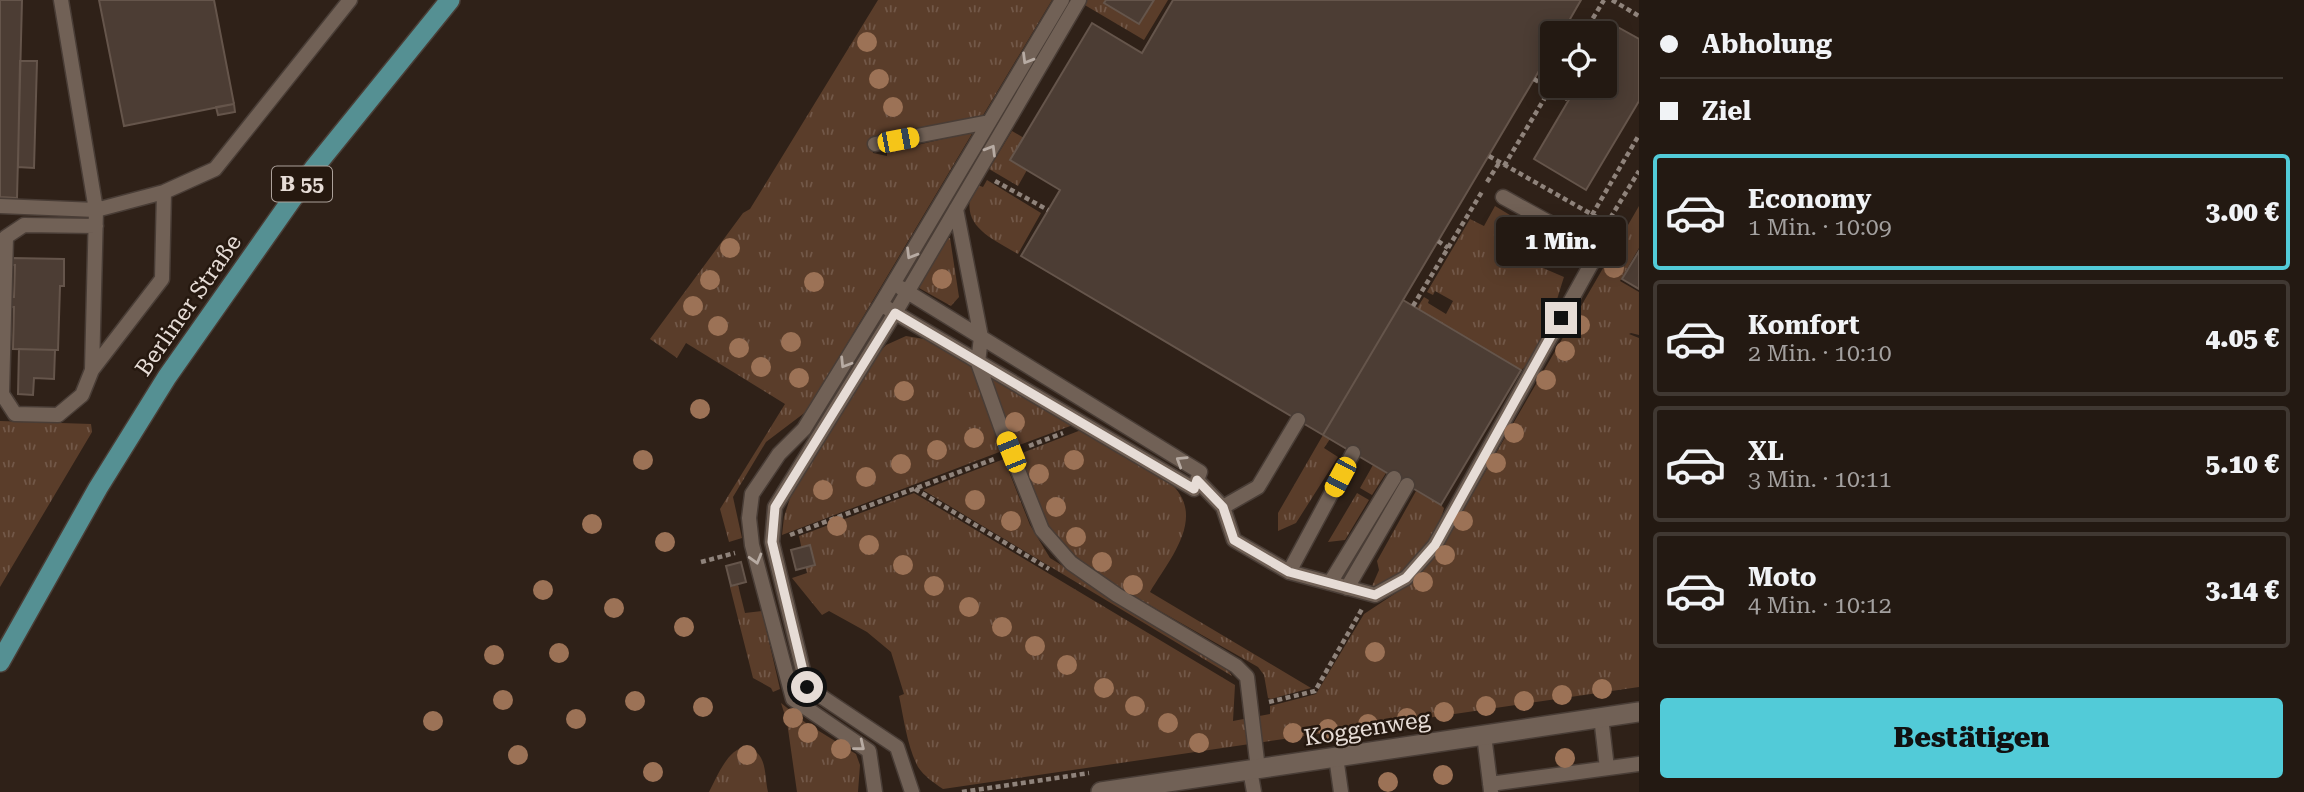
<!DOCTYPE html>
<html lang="de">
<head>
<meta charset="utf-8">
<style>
  body { margin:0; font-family:"Roboto Serif",serif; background:#2b221b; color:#f1f3f6; height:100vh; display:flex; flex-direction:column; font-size:26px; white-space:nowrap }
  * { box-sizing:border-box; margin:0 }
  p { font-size:23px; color:#a3a09f }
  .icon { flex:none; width:38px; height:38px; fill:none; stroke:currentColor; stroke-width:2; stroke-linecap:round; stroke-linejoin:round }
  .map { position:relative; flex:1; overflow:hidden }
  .drawer { display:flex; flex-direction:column; background:#231912; width:665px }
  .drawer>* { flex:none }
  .guide { display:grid; align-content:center; height:154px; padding:0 21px; background:#231912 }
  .tools { position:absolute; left:1540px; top:21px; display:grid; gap:14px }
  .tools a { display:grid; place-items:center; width:77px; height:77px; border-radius:7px; background:#231912; box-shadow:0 4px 18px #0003,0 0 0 2px #403832; font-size:35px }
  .end { position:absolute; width:32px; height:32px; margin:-16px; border:9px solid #e6dcd6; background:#111; box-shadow:0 0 0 4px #111 }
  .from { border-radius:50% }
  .bubble { position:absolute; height:49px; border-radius:7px; background:#231912; box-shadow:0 4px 18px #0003,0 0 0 2px #403832; font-size:23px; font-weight:800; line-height:49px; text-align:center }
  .car { position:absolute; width:21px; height:42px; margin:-21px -10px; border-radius:9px; box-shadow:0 0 5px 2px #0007; background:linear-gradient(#f5c518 24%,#345 0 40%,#f5c518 0 76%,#345 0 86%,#f5c518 0) }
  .guide b { display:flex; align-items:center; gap:24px; height:66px; font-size:26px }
  .guide b+b { border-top:2px solid #403832 }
  .guide i { width:18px; height:18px; background:#f1f3f6 }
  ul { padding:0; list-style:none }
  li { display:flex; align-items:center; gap:21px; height:116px; margin:0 14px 10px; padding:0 7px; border:4px solid #403832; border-radius:7px }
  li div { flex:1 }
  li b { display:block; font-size:26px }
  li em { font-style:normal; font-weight:800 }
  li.selected { border-color:#52cbd8 }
  li>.icon { width:63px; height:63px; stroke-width:1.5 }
  .primary-button { display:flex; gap:14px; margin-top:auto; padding:14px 21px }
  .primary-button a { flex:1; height:80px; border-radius:7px; background:#52cbd8; color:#111; font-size:28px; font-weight:800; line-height:80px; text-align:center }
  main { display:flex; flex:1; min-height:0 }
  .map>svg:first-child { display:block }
  .grass { fill:url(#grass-tufts) }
  .building { fill:#4c3d34; stroke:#65554b; stroke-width:2 }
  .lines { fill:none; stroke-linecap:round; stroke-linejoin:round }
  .service-casing { stroke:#493d36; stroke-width:17 }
  .minor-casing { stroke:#493d36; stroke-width:22 }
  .primary-casing { stroke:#493d36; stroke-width:22 }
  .path { stroke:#8f837b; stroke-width:4.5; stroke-dasharray:5 3.5; stroke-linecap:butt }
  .service { stroke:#716156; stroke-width:14 }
  .minor { stroke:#716156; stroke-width:19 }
  .primary { stroke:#559093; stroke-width:19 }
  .tree { fill:#9c7256 }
  .oneway { stroke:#b7aba3 }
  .route { stroke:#e6dcd6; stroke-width:9 }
  .labels { text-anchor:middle; stroke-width:5; stroke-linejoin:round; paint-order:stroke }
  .shield { fill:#25180f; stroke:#aca19a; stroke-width:2 }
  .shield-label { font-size:21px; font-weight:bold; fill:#e6dcd6 }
  .street-label { font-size:23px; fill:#e6dcd6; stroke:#25180f }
</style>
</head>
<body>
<main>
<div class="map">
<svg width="1639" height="792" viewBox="0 0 1639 792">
  <defs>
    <pattern id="grass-tufts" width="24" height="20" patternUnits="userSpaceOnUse" patternTransform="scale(1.75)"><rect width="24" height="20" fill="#5a3d2a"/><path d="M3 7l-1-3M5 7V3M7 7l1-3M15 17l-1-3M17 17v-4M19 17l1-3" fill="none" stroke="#725848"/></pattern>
  </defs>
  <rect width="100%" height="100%" fill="#2f2118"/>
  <!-- grass -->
  <path class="grass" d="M 878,0 L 1052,0 L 982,117 L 903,133 L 901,131 L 884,135 L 882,133 L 870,140 L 873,153 L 887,156 L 887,152 L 973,132 L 807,411 L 766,442 L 733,497 L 742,538 L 729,542 L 720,509 L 785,404 L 686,343 L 677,358 L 650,339 L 743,213 L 750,209 Z
    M 1085,0 L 1168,0 L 1144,40 L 1083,4 Z
    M 1012,131 L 1024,138 L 1027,170 L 1018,186 L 989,169 Z
    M 987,180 L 1041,213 L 1018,254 C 989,237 956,224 975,184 L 983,187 Z
    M 1495,206 L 1548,238 L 1536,265 L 1564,277 C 1555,304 1544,352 1521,370 L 1417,308 L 1424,297 L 1429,300 L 1428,303 L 1446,314 L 1453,301 L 1435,291 L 1433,295 L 1427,292 L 1470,219 L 1484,226 Z
    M 1639,206 L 1639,248 L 1620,281 L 1639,292 L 1639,335 L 1631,333 L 1629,334 L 1639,338 L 1639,687 L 943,789 C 934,783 924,776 918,767 C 907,746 904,719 899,696 L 904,694 L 891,652 L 867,632 L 829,611 L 822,615 L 792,578 L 807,573 L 799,536 L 914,493 L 1235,685 L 1233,721 L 1270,714 L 1270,706 L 1316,694 L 1364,614 L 1411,583 L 1444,543 Z
    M 950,238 L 959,297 L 951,306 L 919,288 L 918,285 L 944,239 Z
    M 906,336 L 930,340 L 971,364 L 1002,451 L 782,535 L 784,517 L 790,498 L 869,364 L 886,345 Z
    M 988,374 L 1073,425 L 1014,447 Z
    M 0,421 L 91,424 L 92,432 L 0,587 Z
    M 1081,430 L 1168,481 C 1209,515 1170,558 1150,592 L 1311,688 L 1271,699 L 1268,698 L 1264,675 L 1258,667 L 1109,582 L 1083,564 L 1049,527 L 1017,455 Z
    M 1323,435 L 1330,439 L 1324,448 L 1338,457 L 1296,523 L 1278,531 L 1278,513 Z
    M 1004,459 L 1030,525 L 1050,558 L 1226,667 L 1232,676 L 923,490 Z
    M 1373,465 L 1386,473 L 1372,495 L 1360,488 Z
    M 1416,491 L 1441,505 L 1444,508 C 1440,530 1396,594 1372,586 L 1379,570 L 1377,561 Z
    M 1357,493 L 1369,500 L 1345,540 L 1328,542 Z
    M 738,585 L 745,613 L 762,611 L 780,689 L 773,692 L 771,688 L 753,678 L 730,587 Z
    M 781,703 L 806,723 L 856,754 L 860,765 L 858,792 L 797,792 L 787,722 Z
    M 746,747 C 768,752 764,775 768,792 L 709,792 C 717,777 728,748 746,747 Z"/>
  <!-- building -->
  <path class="building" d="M 0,0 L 22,0 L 17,198 L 0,197 Z
    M 99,0 L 214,0 L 234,104 L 124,126 Z
    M 1106,0 L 1154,0 L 1139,24 L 1104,3 Z
    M 1173,0 L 1581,0 L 1562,33 L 1552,33 L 1552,49 L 1323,435 L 1021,256 L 1060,190 L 1010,160 L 1092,23 L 1142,53 Z
    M 1614,25 L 1639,39 L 1639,101 L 1586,190 L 1534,159 L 1577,86 L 1605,86 L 1605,41 Z
    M 20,61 L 37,61 L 34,168 L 18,167 Z
    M 234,104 L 235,112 L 218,115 L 216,107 Z
    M 1639,251 L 1639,289 L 1622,279 Z
    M 12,258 L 64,259 L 64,286 L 60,286 L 58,350 L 13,349 L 14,307 L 11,307 L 11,297 L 14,297 L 15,265 L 12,265 Z
    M 1403,300 L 1521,370 L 1441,505 L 1323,435 Z
    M 19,349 L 55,350 L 54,379 L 34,378 L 33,395 L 18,394 Z
    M 810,545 L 815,565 L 796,570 L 791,550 Z
    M 741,562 L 746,582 L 731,586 L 726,566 Z"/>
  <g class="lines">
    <!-- service casing -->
    <g class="service-casing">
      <path id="service" d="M 875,144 L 989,122
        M 0,206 L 96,210 L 61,0
        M 956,209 L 981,337 L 978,363 L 1003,433 L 1042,530 L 1071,563 L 1117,595 L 1236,666 L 1247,677 L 1258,769
        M 96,226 L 24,225 L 6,237 L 2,394 L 15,414 L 58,415 L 82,395 L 92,370 L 96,210 L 164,192 L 215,169 L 350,0
        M 887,308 L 1194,489 L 1200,472 L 901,288
        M 92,370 L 162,279 L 164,192
        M 1197,480 L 1223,507 L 1234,540 L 1289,572 L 1375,595 L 1406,578 L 1435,545 L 1599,250 L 1503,197
        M 1223,507 L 1258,487 L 1298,420
        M 1289,572 L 1353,453
        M 1330,583 L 1394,478
        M 1347,588 L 1407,485
        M 1601,717 L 1607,768
        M 1484,735 L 1491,791
        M 1336,757 L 1341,792
        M 1250,770 L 1254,792
        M 1490,784 L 1639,764
        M 875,792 L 869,751 L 793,699 L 752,545 L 749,518 L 752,494 L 779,454 L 804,429 L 881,304 L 1062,0
        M 912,792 L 897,747 L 807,687 L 772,542 L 775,507 L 895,313 L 1079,0"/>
    </g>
    <!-- minor casing -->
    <g class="minor-casing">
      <path id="minor" d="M 1101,792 L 1639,712"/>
    </g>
    <!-- primary casing -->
    <g class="primary-casing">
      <path id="primary" d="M 0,662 L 98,488 L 167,377 L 314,168 L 450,0"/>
    </g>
    <!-- path -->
    <path class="path" d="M 1612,0 L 1639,16
      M 1584,33 L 1604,0
      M 1534,79 L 1569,100
      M 1489,156 L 1607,223
      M 1504,166 L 1552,86
      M 995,181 L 1048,210
      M 1487,182 L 1499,163
      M 1592,215 L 1639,135
      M 1606,225 L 1639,171
      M 1438,241 L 1448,248
      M 1413,306 L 1483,190
      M 1029,446 L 1063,433
      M 915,489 L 1049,569
      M 790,535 L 994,459
      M 701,562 L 735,553
      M 1269,702 L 1315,691 L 1362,609
      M 962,792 L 1089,773"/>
    <!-- service -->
    <use href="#service" class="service"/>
    <!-- minor -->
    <use href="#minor" class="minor"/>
    <!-- primary -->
    <use href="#primary" class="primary"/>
  </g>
  <!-- trees -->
  <g class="tree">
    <circle cx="867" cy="42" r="10"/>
    <circle cx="879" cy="79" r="10"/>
    <circle cx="893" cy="107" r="10"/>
    <circle cx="730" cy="248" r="10"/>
    <circle cx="1614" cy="268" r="10"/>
    <circle cx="942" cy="279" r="10"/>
    <circle cx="710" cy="280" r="10"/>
    <circle cx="814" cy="282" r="10"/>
    <circle cx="693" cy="306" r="10"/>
    <circle cx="1580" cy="325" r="10"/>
    <circle cx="718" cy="326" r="10"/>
    <circle cx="791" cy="342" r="10"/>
    <circle cx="739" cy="348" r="10"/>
    <circle cx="1565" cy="351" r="10"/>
    <circle cx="761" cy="367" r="10"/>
    <circle cx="799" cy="378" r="10"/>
    <circle cx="1546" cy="380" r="10"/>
    <circle cx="904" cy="391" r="10"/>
    <circle cx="700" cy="409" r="10"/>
    <circle cx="1015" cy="422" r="10"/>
    <circle cx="1514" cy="433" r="10"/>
    <circle cx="974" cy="438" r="10"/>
    <circle cx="937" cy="450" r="10"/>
    <circle cx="643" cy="460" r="10"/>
    <circle cx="1074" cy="460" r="10"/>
    <circle cx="1496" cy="463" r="10"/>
    <circle cx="901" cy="464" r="10"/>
    <circle cx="1039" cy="474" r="10"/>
    <circle cx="866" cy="477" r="10"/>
    <circle cx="823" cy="490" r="10"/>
    <circle cx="975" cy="500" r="10"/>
    <circle cx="1056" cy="507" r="10"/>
    <circle cx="1011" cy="521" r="10"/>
    <circle cx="1463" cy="521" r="10"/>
    <circle cx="592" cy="524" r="10"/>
    <circle cx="837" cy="526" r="10"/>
    <circle cx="1076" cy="537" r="10"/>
    <circle cx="665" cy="542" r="10"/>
    <circle cx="869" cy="545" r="10"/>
    <circle cx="1445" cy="555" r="10"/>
    <circle cx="1102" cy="562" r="10"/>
    <circle cx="903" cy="565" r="10"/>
    <circle cx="1423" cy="582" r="10"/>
    <circle cx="1133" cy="585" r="10"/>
    <circle cx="934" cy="586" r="10"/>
    <circle cx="543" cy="590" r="10"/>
    <circle cx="969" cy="607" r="10"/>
    <circle cx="614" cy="608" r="10"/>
    <circle cx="684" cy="627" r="10"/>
    <circle cx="1002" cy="627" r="10"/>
    <circle cx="1035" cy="646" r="10"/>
    <circle cx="1375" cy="652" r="10"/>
    <circle cx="559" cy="653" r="10"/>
    <circle cx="494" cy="655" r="10"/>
    <circle cx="1067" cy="665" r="10"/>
    <circle cx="1104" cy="688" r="10"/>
    <circle cx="1602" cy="689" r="10"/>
    <circle cx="1562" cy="695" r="10"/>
    <circle cx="503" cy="700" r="10"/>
    <circle cx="635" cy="701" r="10"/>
    <circle cx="1524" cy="701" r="10"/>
    <circle cx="1135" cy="706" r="10"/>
    <circle cx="1486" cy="706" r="10"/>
    <circle cx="703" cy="707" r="10"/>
    <circle cx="1444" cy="712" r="10"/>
    <circle cx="793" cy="718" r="10"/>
    <circle cx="1407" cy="718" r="10"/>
    <circle cx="576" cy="719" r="10"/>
    <circle cx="433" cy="721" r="10"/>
    <circle cx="1168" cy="723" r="10"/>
    <circle cx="1368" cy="724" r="10"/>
    <circle cx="1328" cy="729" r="10"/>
    <circle cx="808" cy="733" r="10"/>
    <circle cx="1293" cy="733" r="10"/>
    <circle cx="1199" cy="743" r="10"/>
    <circle cx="841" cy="749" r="10"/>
    <circle cx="518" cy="755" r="10"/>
    <circle cx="747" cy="755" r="10"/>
    <circle cx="1565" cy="758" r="10"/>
    <circle cx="653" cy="772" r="10"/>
    <circle cx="1443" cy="775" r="10"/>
    <circle cx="1388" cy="782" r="10"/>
  </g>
  <!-- one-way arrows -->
  <defs><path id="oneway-chevron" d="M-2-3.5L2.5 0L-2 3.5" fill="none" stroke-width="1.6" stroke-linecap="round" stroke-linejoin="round" transform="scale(1.75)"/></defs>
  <g class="oneway">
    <use href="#oneway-chevron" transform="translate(1027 59) rotate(121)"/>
    <use href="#oneway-chevron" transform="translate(991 150) rotate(-59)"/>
    <use href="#oneway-chevron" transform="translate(911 254) rotate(121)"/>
    <use href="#oneway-chevron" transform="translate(845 363) rotate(122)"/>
    <use href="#oneway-chevron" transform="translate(1181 461) rotate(-148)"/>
    <use href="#oneway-chevron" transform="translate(756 559) rotate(74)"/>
    <use href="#oneway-chevron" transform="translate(860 746) rotate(39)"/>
  </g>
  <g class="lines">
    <!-- route -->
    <path class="route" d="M 807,687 L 772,542 L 775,507 L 895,313 L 1194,489 L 1197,480 L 1223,507 L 1234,540 L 1289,572 L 1375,595 L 1406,578 L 1435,545 L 1561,318"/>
  </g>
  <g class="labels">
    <!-- shield labels -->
    <rect class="shield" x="272" y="166.5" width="60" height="35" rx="5"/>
    <g class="shield-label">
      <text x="302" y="191">B 55</text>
    </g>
    <!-- street labels -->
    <g class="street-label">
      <text transform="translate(188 305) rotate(-55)" y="8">Berliner Straße</text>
      <text transform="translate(1367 728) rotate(-9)" y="8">Koggenweg</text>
    </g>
  </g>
</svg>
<div class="tools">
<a><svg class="icon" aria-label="locate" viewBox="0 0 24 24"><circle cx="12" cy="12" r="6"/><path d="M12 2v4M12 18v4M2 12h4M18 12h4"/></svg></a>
</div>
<i class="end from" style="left:807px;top:687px"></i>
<i class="end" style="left:1561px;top:318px"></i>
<div class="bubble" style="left:1496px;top:217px;width:130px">1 Min.</div>
<i class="car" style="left:898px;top:140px;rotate:79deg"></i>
<i class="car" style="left:1011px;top:452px;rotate:338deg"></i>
<i class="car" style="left:1340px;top:477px;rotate:208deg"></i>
</div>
<section class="drawer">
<div class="guide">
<b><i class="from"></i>Abholung</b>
<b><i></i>Ziel</b>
</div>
<ul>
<li class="selected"><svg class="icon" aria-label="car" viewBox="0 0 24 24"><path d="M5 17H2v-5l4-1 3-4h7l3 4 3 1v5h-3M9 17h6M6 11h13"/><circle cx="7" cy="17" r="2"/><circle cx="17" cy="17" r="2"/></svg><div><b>Economy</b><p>1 Min. · 10:09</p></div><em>3.00 €</em></li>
<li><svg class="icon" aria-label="car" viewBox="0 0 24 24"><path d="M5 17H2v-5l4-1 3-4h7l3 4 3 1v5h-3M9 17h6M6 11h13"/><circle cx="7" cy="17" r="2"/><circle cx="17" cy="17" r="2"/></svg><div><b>Komfort</b><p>2 Min. · 10:10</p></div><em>4.05 €</em></li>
<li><svg class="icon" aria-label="car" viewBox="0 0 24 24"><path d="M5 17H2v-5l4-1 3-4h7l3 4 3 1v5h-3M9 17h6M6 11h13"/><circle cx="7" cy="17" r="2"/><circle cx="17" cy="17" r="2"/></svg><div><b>XL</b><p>3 Min. · 10:11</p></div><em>5.10 €</em></li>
<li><svg class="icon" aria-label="car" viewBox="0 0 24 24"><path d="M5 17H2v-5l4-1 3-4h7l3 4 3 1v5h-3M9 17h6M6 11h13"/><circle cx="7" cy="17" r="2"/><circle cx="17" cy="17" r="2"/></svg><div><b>Moto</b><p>4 Min. · 10:12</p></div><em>3.14 €</em></li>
</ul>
<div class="primary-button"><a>Bestätigen</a></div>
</section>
</main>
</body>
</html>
